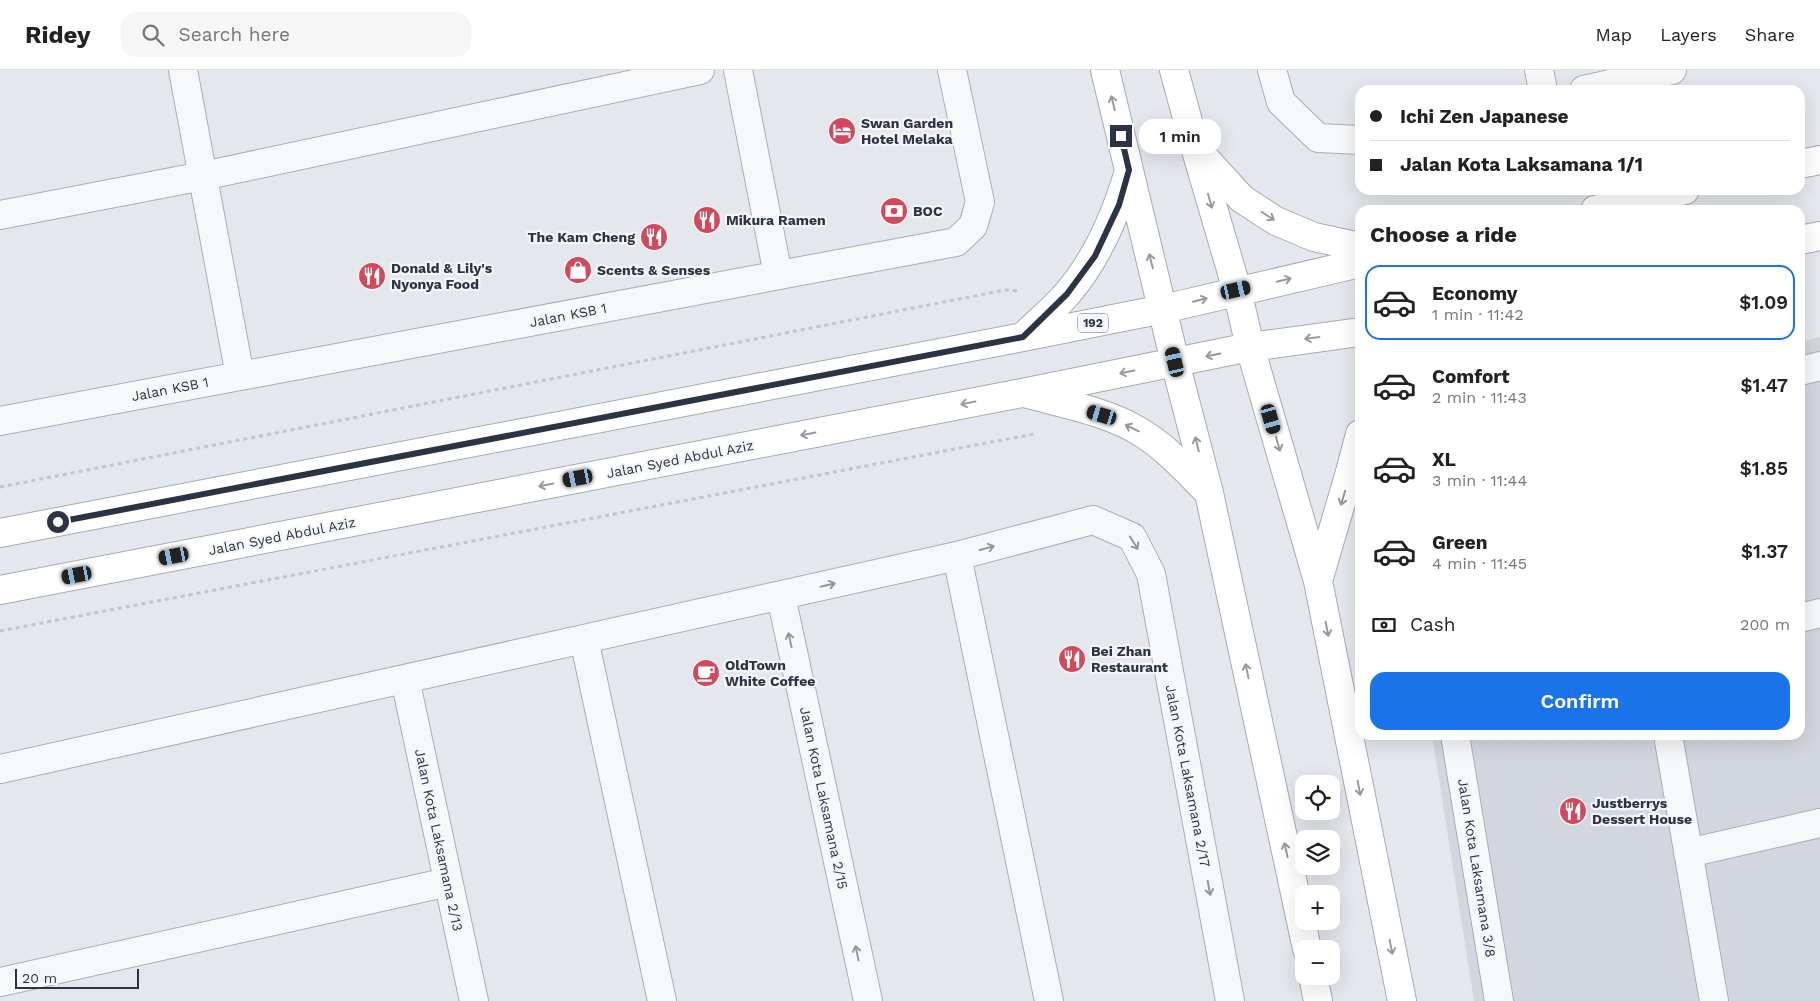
<!DOCTYPE html>
<html lang="en">
<head>
<meta charset="utf-8">
<style>
  body { margin:0; font-family:"Work Sans",sans-serif; background:#f6f6f6; color:#222; height:100vh; display:flex; flex-direction:column; font-size:19px; white-space:nowrap }
  * { box-sizing:border-box; margin:0 }
  p { font-size:16px; color:#767676 }
  .icon { flex:none; width:28px; height:28px; fill:none; stroke:currentColor; stroke-width:2; stroke-linecap:round; stroke-linejoin:round }
  .map { position:relative; flex:1; overflow:hidden }
  .sheet { position:absolute; left:1355px; top:135px; width:450px; height:535px; display:flex; flex-direction:column; background:#fff; border-radius:15px; box-shadow:0 5px 20px #0002 }
  .sheet>* { flex:none }
  .banner { position:absolute; left:1355px; top:15px; width:450px; height:110px; border-radius:15px; box-shadow:0 5px 20px #0002; display:grid; align-content:center; height:110px; padding:0 15px; background:#fff }
  .buttons { position:absolute; left:1295px; top:705px; display:grid; gap:10px }
  .buttons a { display:grid; place-items:center; width:45px; height:45px; border-radius:10px; background:#fff; box-shadow:0 5px 20px #0002; font-size:25px }
  .scale { position:absolute; left:15px; bottom:12px; width:124px; box-sizing:border-box; padding-left:5px; border:2px solid #2b3445; border-top:0; font-size:14px; line-height:18px; white-space:nowrap; color:#2b3445; -webkit-text-stroke:4px #f4f6f9; paint-order:stroke }
  .end { position:absolute; width:22px; height:22px; margin:-11px; border:6px solid #2b3445; background:#fff; box-shadow:0 0 0 2px #fff }
  .from { border-radius:50% }
  .bubble { position:absolute; height:35px; border-radius:15px; background:#fff; box-shadow:0 5px 20px #0002; font-size:16px; font-weight:600; line-height:35px; text-align:center }
  .car { position:absolute; width:15px; height:30px; margin:-15px -8px; border-radius:6px; box-shadow:0 0 4px 1px #0007; background:linear-gradient(#222 24%,#8ab4d8 0 40%,#222 0 76%,#8ab4d8 0 86%,#222 0) }
  .banner b { display:flex; align-items:center; gap:18px; height:48px; font-size:19px }
  .banner b+b { border-top:1px solid #e0e0e0 }
  .banner i { width:12px; height:12px; background:#222 }
  ul { padding:0; list-style:none }
  li { display:flex; align-items:center; gap:15px; height:75px; margin:0 10px 8px; padding:0 5px; border:2px solid transparent; border-radius:15px }
  li div { flex:1 }
  li b { display:block; font-size:19px }
  li em { font-style:normal; font-weight:600 }
  li.on { border-color:#1a73e8 }
  li>.icon { width:45px; height:45px; stroke-width:1.5 }
  h2 { padding:0 15px; font-size:22px; line-height:60px }
  .pay { display:flex; align-items:center; gap:12px; height:55px; padding:0 15px; font-size:19px }
  .pay p { margin-inline-start:auto }
  .primary-button { display:flex; gap:10px; margin-top:auto; padding:10px 15px }
  .primary-button a { flex:1; height:58px; border-radius:15px; background:#1a73e8; color:#fff; font-size:20px; font-weight:600; line-height:58px; text-align:center }
  header { display:flex; align-items:center; gap:30px; box-sizing:border-box; height:70px; padding:0 25px; background:#fff; border-bottom:1px solid #e0e0e0 }
  header strong { font-size:24px }
  nav { display:flex; gap:28px; margin-inline-start:auto; font-size:18px }
  .search { width:350px; height:45px; background:#f6f6f6; display:flex; align-items:center; gap:12px; box-sizing:border-box; padding:0 18px; border-radius:15px; color:#767676; font-size:19px }
  .map>svg:first-child { display:block }
  .built { fill:#d2d6de }
  .lines { fill:none; stroke-linecap:round; stroke-linejoin:round }
  .minor-casing { stroke:#a9aeb7; stroke-width:30 }
  .major-casing { stroke:#a3abb8; stroke-width:30 }
  .path { stroke:#c2c5cb; stroke-width:3; stroke-dasharray:4 4; stroke-linecap:butt }
  .minor { stroke:#f7f8fa; stroke-width:28 }
  .major { stroke:#fff; stroke-width:28 }
  .oneway { stroke:#959aa2 }
  .oneway2 { stroke:#9196a0 }
  .route { stroke:#2b3445; stroke-width:6 }
  .labels { text-anchor:middle; stroke-width:4.5; stroke-linejoin:round; paint-order:stroke }
  .shield { fill:#f4f6f9; stroke:#676e7b; stroke-width:1 }
  .shield-label { font-size:12px; font-weight:bold; fill:#2b3445 }
  .poi-label { font-size:14px; font-weight:bold; fill:#2b3445; stroke:#f4f6f9; text-anchor:start }
  .street-label { font-size:14px; fill:#2b3445; stroke:#f4f6f9 }
</style>
</head>
<body>
<header>
<strong>Ridey</strong>
<div class="search"><svg class="icon" aria-label="search" viewBox="0 0 24 24"><circle cx="10" cy="10" r="6"/><path d="M15 15l6 6"/></svg>Search here</div>
<nav><a>Map</a><a>Layers</a><a>Share</a></nav>
</header>
<div class="map">
<svg width="1820" height="931" viewBox="0 0 1820 931">
  <rect width="100%" height="100%" fill="#e4e7ec"/>
  <!-- built -->
  <path class="built" d="M 1820,267 L 1820,931 L 1474,931 L 1432,665 L 1800,665 L 1800,272 Z"/>
  <g class="lines">
    <!-- minor casing -->
    <g class="minor-casing">
      <path id="minor" d="M 183,0 L 240,306
        M 738,0 L 778,205
        M 1272,0 L 1281,32 L 1318,68 L 1360,70
        M 1539,0 L 1543,20
        M 1584,20 L 1672,0
        M 0,145 L 203,106 L 700,0
        M 1800,301 L 1820,296
        M 0,351 L 956,172 L 973,156 L 980,132 L 952,0
        M 957,486 L 1049,931
        M 781,526 L 868,931
        M 1800,548 L 1820,543
        M 584,569 L 662,931
        M 405,609 L 474,931
        M 1455,665 L 1499,931
        M 1668,665 L 1714,931
        M 0,699 L 957,486 L 1093,450 L 1132,467 L 1151,504 L 1230,931
        M 1688,783 L 1820,753
        M 0,912 L 448,812"/>
    </g>
    <!-- major casing -->
    <g class="major-casing">
      <path id="major" d="M 1105,0 L 1175,292 L 1209,423 L 1307,879
        M 1174,0 L 1195,77 L 1237,220 L 1250,277 L 1318,511 L 1402,931
        M 1199,82 L 1242,129 L 1276,151 L 1314,167 L 1360,177
        M 1800,94 L 1820,90
        M 1595,140 L 1685,120
        M 1800,170 L 1820,166
        M 1023,267 C 1037,253 1054,239 1067,224 C 1098,188 1116,145 1129,101
        M 1028,324 C 1062,333 1107,342 1137,360 C 1165,376 1186,400 1209,423
        M 0,463 L 1023,267 L 1163,239 L 1360,193
        M 1318,511 L 1350,402 L 1360,364
        M 0,520 L 1022,323 L 1250,277 L 1360,262
        M 1313,906 L 1318,931"/>
    </g>
    <!-- path -->
    <path class="path" d="M 0,417 L 1005,220 L 1020,221
      M 0,561 L 1034,364"/>
    <!-- minor -->
    <use href="#minor" class="minor"/>
    <!-- major -->
    <use href="#major" class="major"/>
  </g>
  <!-- one-way arrows -->
  <defs><path id="oneway-shaft" d="M-6 0H5M1.5-3L5.5 0L1.5 3" fill="none" stroke-width="1.6" stroke-linecap="round" stroke-linejoin="round" transform="scale(1.25)"/></defs>
  <g class="oneway">
    <use href="#oneway-shaft" transform="translate(1113 33) rotate(-104)"/>
    <use href="#oneway-shaft" transform="translate(1210 131) rotate(74)"/>
    <use href="#oneway-shaft" transform="translate(1268 146) rotate(33)"/>
    <use href="#oneway-shaft" transform="translate(1151 191) rotate(-104)"/>
    <use href="#oneway-shaft" transform="translate(1284 210) rotate(-13)"/>
    <use href="#oneway-shaft" transform="translate(1200 230) rotate(-14)"/>
    <use href="#oneway-shaft" transform="translate(1312 268) rotate(172)"/>
    <use href="#oneway-shaft" transform="translate(1213 285) rotate(168)"/>
    <use href="#oneway-shaft" transform="translate(1127 302) rotate(169)"/>
    <use href="#oneway-shaft" transform="translate(968 333) rotate(169)"/>
    <use href="#oneway-shaft" transform="translate(1132 358) rotate(-154)"/>
    <use href="#oneway-shaft" transform="translate(808 364) rotate(169)"/>
    <use href="#oneway-shaft" transform="translate(1197 374) rotate(-104)"/>
    <use href="#oneway-shaft" transform="translate(1278 374) rotate(74)"/>
    <use href="#oneway-shaft" transform="translate(546 415) rotate(169)"/>
    <use href="#oneway-shaft" transform="translate(1343 428) rotate(107)"/>
    <use href="#oneway-shaft" transform="translate(1327 559) rotate(79)"/>
    <use href="#oneway-shaft" transform="translate(1247 601) rotate(-102)"/>
    <use href="#oneway-shaft" transform="translate(1359 718) rotate(79)"/>
    <use href="#oneway-shaft" transform="translate(1286 780) rotate(-102)"/>
    <use href="#oneway-shaft" transform="translate(1391 877) rotate(79)"/>
  </g>
  <g class="oneway2">
    <use href="#oneway-shaft" transform="translate(1134 473) rotate(58)"/>
    <use href="#oneway-shaft" transform="translate(987 478) rotate(-15)"/>
    <use href="#oneway-shaft" transform="translate(828 515) rotate(-13)"/>
    <use href="#oneway-shaft" transform="translate(790 570) rotate(-102)"/>
    <use href="#oneway-shaft" transform="translate(1209 818) rotate(79)"/>
    <use href="#oneway-shaft" transform="translate(857 883) rotate(-102)"/>
  </g>
  <g class="lines">
    <!-- route -->
    <path class="route" d="M 58,452 L 1023,267 L 1067,224 L 1095,186 L 1119,135 L 1129,100 L 1121,66"/>
  </g>
  <!-- icons -->
  <defs>
    <g id="hotel-disc" transform="scale(1.4375)"><circle r="9.5" fill="#d1495b" stroke="#f4f6f9"/><path d="M-6-4.5h1.5V1H6V5H4.5V3h-9V5H-6ZM-4 0a1.8 1.8 0 1 1 3.6 0ZM.5 0V-2.5h3Q6-2.5 6 0Z" fill="#fff"/></g>
    <g id="bank-disc" transform="scale(1.4375)"><circle r="9.5" fill="#d1495b" stroke="#f4f6f9"/><path d="M-6-4H6V4H-6ZM0-2.3a2.3 2.3 0 1 0 0 4.6a2.3 2.3 0 1 0 0-4.6Z" fill="#fff"/></g>
    <g id="restaurant-disc" transform="scale(1.4375)"><circle r="9.5" fill="#d1495b" stroke="#f4f6f9"/><path d="M-5-6h1v4h1v-4h1v4h1v-4h1v5L-1.5 .5V6h-2V.5L-5-1ZM5-6V6H3V1.5H1.5Q1.5-4 5-6Z" fill="#fff"/></g>
    <g id="shop-disc" transform="scale(1.4375)"><circle r="9.5" fill="#d1495b" stroke="#f4f6f9"/><path d="M-5-2.5h2.3a2.7 3.5 0 0 1 5.4 0H5L5.5 6h-11ZM-1.5-2.5h3a1.5 2.3 0 0 0-3 0Z" fill="#fff"/></g>
    <g id="cafe-disc" transform="scale(1.4375)"><circle r="9.5" fill="#d1495b" stroke="#f4f6f9"/><path d="M-5.5-4.5H6V0H3Q3 3.5 0 3.5H-2.5Q-5.5 3.5-5.5 0ZM3-3.2v2h1.7v-2ZM-6 4.5H4V6H-6Z" fill="#fff"/></g>
  </defs>
  <g fill-rule="evenodd">
    <use href="#hotel-disc" x="842" y="61"/>
    <use href="#bank-disc" x="894" y="141"/>
    <use href="#restaurant-disc" x="707" y="150"/>
    <use href="#restaurant-disc" x="654" y="167"/>
    <use href="#shop-disc" x="578" y="200"/>
    <use href="#restaurant-disc" x="372" y="206"/>
    <use href="#restaurant-disc" x="1072" y="589"/>
    <use href="#cafe-disc" x="706" y="603"/>
    <use href="#restaurant-disc" x="1573" y="741"/>
  </g>
  <g class="labels">
    <!-- shield labels -->
    <rect class="shield" x="1078" y="243.5" width="30" height="19" rx="4"/>
    <g class="shield-label">
      <text x="1093" y="257">192</text>
    </g>
    <!-- poi labels -->
    <g class="poi-label">
      <text x="861" y="58">Swan Garden<tspan x="861" dy="16">Hotel Melaka</tspan></text>
      <text x="913" y="146">BOC</text>
      <text x="726" y="155">Mikura Ramen</text>
      <text x="635" y="172" text-anchor="end">The Kam Cheng</text>
      <text x="391" y="203">Donald &amp; Lily's<tspan x="391" dy="16">Nyonya Food</tspan></text>
      <text x="597" y="205">Scents &amp; Senses</text>
      <text x="1091" y="586">Bei Zhan<tspan x="1091" dy="16">Restaurant</tspan></text>
      <text x="725" y="600">OldTown<tspan x="725" dy="16">White Coffee</tspan></text>
      <text x="1592" y="738">Justberrys<tspan x="1592" dy="16">Dessert House</tspan></text>
    </g>
    <!-- street labels -->
    <g class="street-label">
      <text transform="translate(568 245) rotate(-11)" y="5">Jalan KSB 1</text>
      <text transform="translate(170 319) rotate(-11)" y="5">Jalan KSB 1</text>
      <text transform="translate(680 389) rotate(-11)" y="5">Jalan Syed Abdul Aziz</text>
      <text transform="translate(282 466) rotate(-11)" y="5">Jalan Syed Abdul Aziz</text>
      <text transform="translate(1188 706) rotate(79)" y="5">Jalan Kota Laksamana 2/17</text>
      <text transform="translate(824 728) rotate(78)" y="5">Jalan Kota Laksamana 2/15</text>
      <text transform="translate(439 770) rotate(78)" y="5">Jalan Kota Laksamana 2/13</text>
      <text transform="translate(1477 798) rotate(81)" y="5">Jalan Kota Laksamana 3/8</text>
    </g>
  </g>
</svg>
<div class="buttons">
<a><svg class="icon" aria-label="locate" viewBox="0 0 24 24"><circle cx="12" cy="12" r="6"/><path d="M12 2v4M12 18v4M2 12h4M18 12h4"/></svg></a>
<a><svg class="icon" aria-label="layers" viewBox="0 0 24 24"><path d="M12 4l9 5-9 5-9-5zM3 14l9 5 9-5"/></svg></a>
<a>+</a>
<a>−</a>
</div>
<div class="scale">20 m</div>
<i class="end from" style="left:58px;top:452px"></i>
<i class="end" style="left:1121px;top:66px"></i>
<div class="bubble" style="left:1139px;top:49px;width:82px">1 min</div>
<i class="car" style="left:1236px;top:220px;rotate:77deg"></i>
<i class="car" style="left:1175px;top:292px;rotate:347deg"></i>
<i class="car" style="left:1102px;top:345px;rotate:287deg"></i>
<i class="car" style="left:1271px;top:349px;rotate:164deg"></i>
<i class="car" style="left:578px;top:408px;rotate:259deg"></i>
<i class="car" style="left:174px;top:486px;rotate:259deg"></i>
<i class="car" style="left:77px;top:505px;rotate:259deg"></i>
<div class="banner">
<b><i class="from"></i>Ichi Zen Japanese</b>
<b><i></i>Jalan Kota Laksamana 1/1</b>
</div>
<section class="sheet">
<h2>Choose a ride</h2>
<ul>
<li class="on"><svg class="icon" aria-label="car" viewBox="0 0 24 24"><path d="M5 17H2v-5l4-1 3-4h7l3 4 3 1v5h-3M9 17h6M6 11h13"/><circle cx="7" cy="17" r="2"/><circle cx="17" cy="17" r="2"/></svg><div><b>Economy</b><p>1 min · 11:42</p></div><em>$1.09</em></li>
<li><svg class="icon" aria-label="car" viewBox="0 0 24 24"><path d="M5 17H2v-5l4-1 3-4h7l3 4 3 1v5h-3M9 17h6M6 11h13"/><circle cx="7" cy="17" r="2"/><circle cx="17" cy="17" r="2"/></svg><div><b>Comfort</b><p>2 min · 11:43</p></div><em>$1.47</em></li>
<li><svg class="icon" aria-label="car" viewBox="0 0 24 24"><path d="M5 17H2v-5l4-1 3-4h7l3 4 3 1v5h-3M9 17h6M6 11h13"/><circle cx="7" cy="17" r="2"/><circle cx="17" cy="17" r="2"/></svg><div><b>XL</b><p>3 min · 11:44</p></div><em>$1.85</em></li>
<li><svg class="icon" aria-label="car" viewBox="0 0 24 24"><path d="M5 17H2v-5l4-1 3-4h7l3 4 3 1v5h-3M9 17h6M6 11h13"/><circle cx="7" cy="17" r="2"/><circle cx="17" cy="17" r="2"/></svg><div><b>Green</b><p>4 min · 11:45</p></div><em>$1.37</em></li>
</ul>
<div class="pay"><svg class="icon" aria-label="cash" viewBox="0 0 24 24"><path d="M3 7h18v10H3z"/><circle cx="12" cy="12" r="2"/></svg>Cash<p>200 m</p></div>
<div class="primary-button"><a>Confirm</a></div>
</section>
</div>
</body>
</html>
